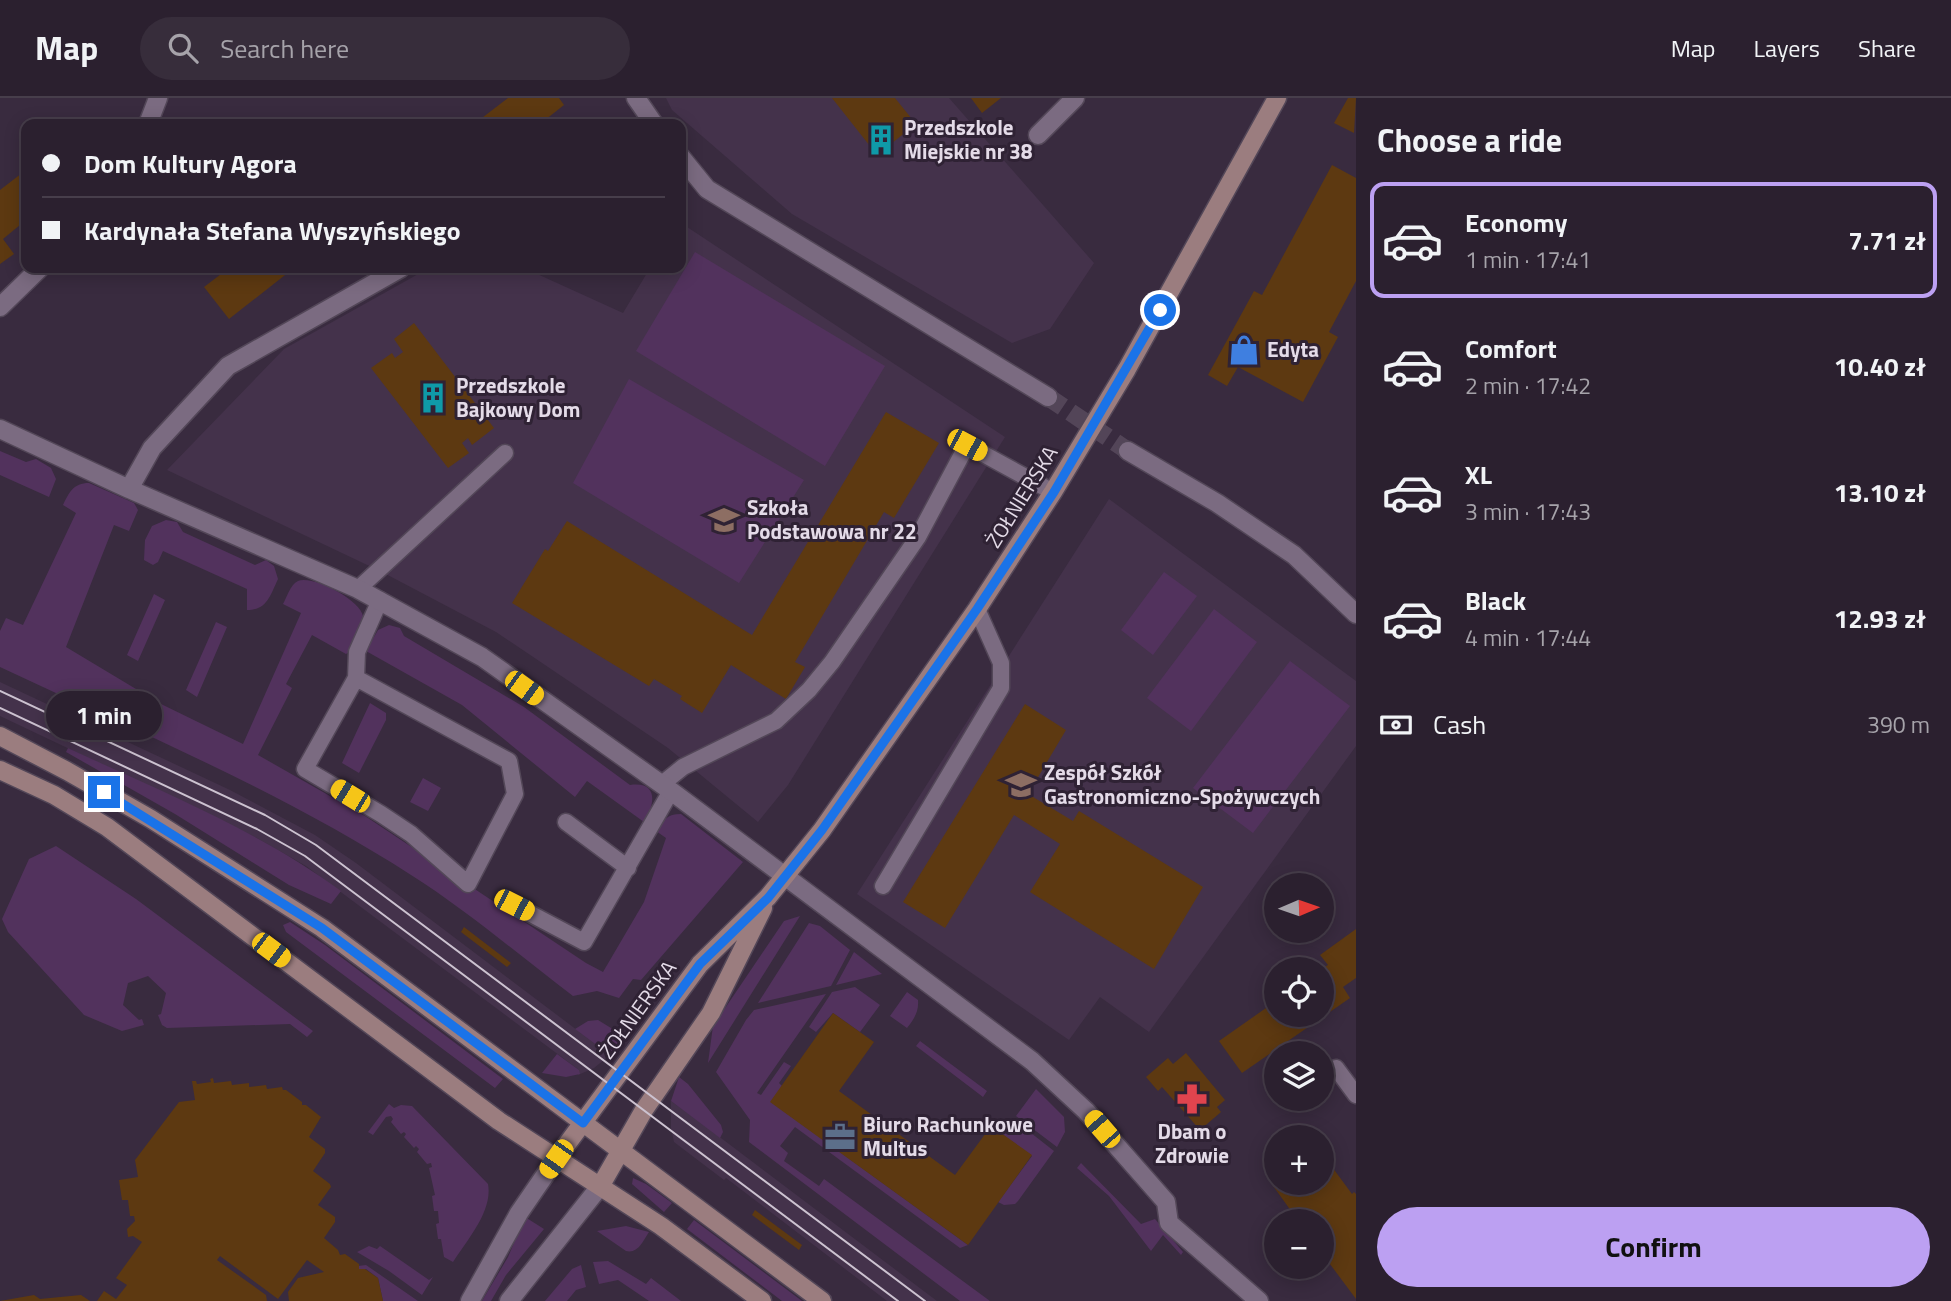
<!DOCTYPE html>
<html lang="en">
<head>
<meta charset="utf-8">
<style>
  body { margin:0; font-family:"Titillium Web",sans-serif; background:#372d3b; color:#f1f3f6; height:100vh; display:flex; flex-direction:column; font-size:26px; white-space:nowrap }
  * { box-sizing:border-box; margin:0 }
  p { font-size:23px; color:#a6a3aa }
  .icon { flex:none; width:38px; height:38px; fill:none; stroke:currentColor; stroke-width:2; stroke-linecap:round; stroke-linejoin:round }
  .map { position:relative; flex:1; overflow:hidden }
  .sheet { display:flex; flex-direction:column; background:#2b202f; width:595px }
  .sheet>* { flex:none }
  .top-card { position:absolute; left:21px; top:21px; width:665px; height:154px; border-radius:14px; box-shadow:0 4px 18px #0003,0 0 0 2px #473e4b; display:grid; align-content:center; height:154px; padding:0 21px; background:#2b202f }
  .needle { width:46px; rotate:88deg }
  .fabs { position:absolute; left:1264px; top:775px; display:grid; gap:14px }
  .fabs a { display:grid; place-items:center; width:70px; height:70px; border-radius:50%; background:#2b202f; box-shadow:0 4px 18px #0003,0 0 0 2px #473e4b; font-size:35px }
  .end { position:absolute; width:32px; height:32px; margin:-16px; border:9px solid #1a73e8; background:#fff; box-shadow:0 0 0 4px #fff }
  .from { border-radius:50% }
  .bubble { position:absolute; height:49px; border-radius:24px; background:#2b202f; box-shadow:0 4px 18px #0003,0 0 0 2px #473e4b; font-size:23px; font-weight:700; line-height:49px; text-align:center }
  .car { position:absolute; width:21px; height:42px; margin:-21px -10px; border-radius:9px; box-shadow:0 0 5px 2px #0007; background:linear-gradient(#f5c518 24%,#345 0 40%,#f5c518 0 76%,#345 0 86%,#f5c518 0) }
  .top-card b { display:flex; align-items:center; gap:24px; height:66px; font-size:26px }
  .top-card b+b { border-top:2px solid #473e4b }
  .top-card i { width:18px; height:18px; background:#f1f3f6 }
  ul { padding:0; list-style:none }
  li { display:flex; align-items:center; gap:21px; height:116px; margin:0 14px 10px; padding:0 7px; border:4px solid transparent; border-radius:14px }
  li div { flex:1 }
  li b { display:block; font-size:26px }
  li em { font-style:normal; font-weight:700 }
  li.on { border-color:#bca0f2 }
  li>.icon { width:63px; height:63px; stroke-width:1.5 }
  h2 { padding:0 21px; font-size:32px; line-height:84px }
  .pay { display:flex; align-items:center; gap:18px; height:77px; padding:0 21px; font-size:26px }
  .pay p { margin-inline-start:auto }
  .button { display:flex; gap:14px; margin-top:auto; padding:14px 21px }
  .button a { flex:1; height:80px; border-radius:42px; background:#bca0f2; color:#111; font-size:28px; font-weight:700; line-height:80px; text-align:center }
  header { display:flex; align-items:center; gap:42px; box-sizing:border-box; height:98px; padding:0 35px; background:#2b202f; border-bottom:2px solid #473e4b }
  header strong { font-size:33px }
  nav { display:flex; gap:38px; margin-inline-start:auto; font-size:24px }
  .search { width:490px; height:63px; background:#372d3b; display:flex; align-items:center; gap:18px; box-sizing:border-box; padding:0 24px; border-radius:38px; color:#a6a3aa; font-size:26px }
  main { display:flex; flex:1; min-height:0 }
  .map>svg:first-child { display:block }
  .built { fill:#44324b }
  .green { fill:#52325d }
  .building { fill:#5d3911 }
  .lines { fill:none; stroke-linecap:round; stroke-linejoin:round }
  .street-tunnel { stroke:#534558; stroke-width:18; stroke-dasharray:18 9; stroke-linecap:butt }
  .lane-casing { stroke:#534758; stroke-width:19 }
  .street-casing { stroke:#534758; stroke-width:21 }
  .secondary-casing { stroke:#534758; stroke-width:21 }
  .lane { stroke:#7b6b81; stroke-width:16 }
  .street { stroke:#7b6b81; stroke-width:18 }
  .secondary { stroke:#9b7d7f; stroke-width:18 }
  .tram { stroke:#ccc2d0; stroke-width:2 }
  .route { stroke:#1a73e8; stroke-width:9 }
  .labels { text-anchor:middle; stroke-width:6; stroke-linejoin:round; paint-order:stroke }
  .poi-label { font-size:21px; font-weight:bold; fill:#e4dbe8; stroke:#2f2234; text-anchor:start }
  .street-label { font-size:21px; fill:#e4dbe8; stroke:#2f2234 }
</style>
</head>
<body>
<header>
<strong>Map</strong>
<div class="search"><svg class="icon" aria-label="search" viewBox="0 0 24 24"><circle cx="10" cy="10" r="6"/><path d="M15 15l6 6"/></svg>Search here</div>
<nav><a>Map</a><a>Layers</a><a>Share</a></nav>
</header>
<main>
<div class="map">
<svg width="1356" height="1203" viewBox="0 0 1356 1203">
  <rect width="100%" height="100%" fill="#392b3f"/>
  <!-- built -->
  <path class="built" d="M 666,0 L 949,0 L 1094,165 L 1050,231 L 1012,245 L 792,116 L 672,12 Z
    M 681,125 L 1005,339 L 788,687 L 758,724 L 668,650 L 496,534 L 382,474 L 167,372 L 284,251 L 429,170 L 524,170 L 623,215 L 650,170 L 681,170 Z
    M 1109,401 L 1356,583 L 1356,648 L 1149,934 L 1100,899 L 1069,942 L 857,796 Z
    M 0,584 L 230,692 L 315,737 L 356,765 L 610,957 L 594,970 L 578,977 L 579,972 L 306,768 L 253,738 L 0,618 Z
    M 671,1003 L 725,1043 L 937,1203 L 887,1203 L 726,1080 L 724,1082 L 674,1044 L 671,1030 Z"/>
  <!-- green -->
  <path class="green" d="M 695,154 L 885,268 L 825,368 L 636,253 Z
    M 629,281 L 804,382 L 739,485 L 573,385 Z
    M 0,353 L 26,364 L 36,361 L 51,370 L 56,381 L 49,399 L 0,377 Z
    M 89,385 L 134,405 L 138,412 L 129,433 L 114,427 L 66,549 L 161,606 L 243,646 L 301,515 L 283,506 C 287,499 290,487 298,483 C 313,477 360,502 363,518 C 365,530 355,543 349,554 L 346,556 L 312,537 L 286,586 L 292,590 L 258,657 L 365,718 L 586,865 L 603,874 L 644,804 L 666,740 L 656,733 C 663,722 667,716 681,716 L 743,764 L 641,882 L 633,881 L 619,900 L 597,893 L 573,898 C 520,858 468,813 411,777 C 282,694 139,634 0,569 L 0,533 L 6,520 L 23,527 L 76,415 L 63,407 C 69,395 73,385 89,385 Z
    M 166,422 L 177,424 L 183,434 L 255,467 L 266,462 L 274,468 L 278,481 C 270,498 267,512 247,512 L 247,491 L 163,453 L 158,464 L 153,467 L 144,462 L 145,442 L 152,428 Z
    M 1164,474 L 1197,498 L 1153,557 L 1121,532 Z
    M 154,496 L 165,502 L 138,563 L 127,557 Z
    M 1214,511 L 1257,544 L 1191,633 L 1147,600 Z
    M 216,524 L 227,529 L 197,599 L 186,592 Z
    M 389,527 L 400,530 L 404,538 L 524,609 L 630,687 C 659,683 655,707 644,724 L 587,683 L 575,699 L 462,607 L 366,553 L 378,532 Z
    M 1290,563 L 1350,608 L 1253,735 L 1193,690 Z
    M 370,605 L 386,615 L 386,622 L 359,675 L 342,665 Z
    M 68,650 C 160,693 258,732 341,793 L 331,806 L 289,787 L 175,716 L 66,654 Z
    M 423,680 L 441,690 L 428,713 L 410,704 Z
    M 56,748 L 136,801 L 313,933 L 307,939 L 290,926 L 167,930 L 162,927 L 158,917 L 161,916 L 166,895 L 148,878 L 128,885 L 123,907 L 139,922 L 142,921 L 144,927 L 122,933 L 84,917 L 8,834 L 2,821 L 29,761 Z
    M 800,818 L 708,965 L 713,928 L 784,823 Z
    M 290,824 L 325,847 L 503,981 L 495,990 L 286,834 L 283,827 Z
    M 809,825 L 820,828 L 850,852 L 831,888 L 758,905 Z
    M 854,854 L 882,876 L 836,887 Z
    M 855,889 L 880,907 L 860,934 L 833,915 L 816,934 L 809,929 L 832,894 Z
    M 907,894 L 918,902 C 919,914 914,921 907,930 L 890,918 Z
    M 826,896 L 757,995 L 761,997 L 784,964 L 791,968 L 779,985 L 782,988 L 771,1004 L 968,1147 L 960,1150 L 795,1029 L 780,1048 L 788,1055 L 784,1063 L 819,1088 L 824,1081 L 990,1203 L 960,1203 L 749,1044 L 750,1022 L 716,974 L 746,922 L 754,912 Z
    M 598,922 L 624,938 L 610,957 L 575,931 L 588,923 Z
    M 920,943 L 987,993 L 983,999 L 916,948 Z
    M 557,956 L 579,972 L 580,976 L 566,979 L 542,975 Z
    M 679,979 L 688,986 L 721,1027 L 723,1034 L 720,1040 L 671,1003 Z
    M 1036,991 L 1064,1019 L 1065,1034 L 1057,1049 L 1016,1018 Z
    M 389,1006 L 394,1010 L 401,1007 L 412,1008 L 488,1086 C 493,1113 467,1142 453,1164 L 444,1159 L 441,1141 L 438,1141 L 436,1126 L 439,1125 L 438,1113 L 434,1113 L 432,1098 L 435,1097 L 429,1070 L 432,1069 L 431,1065 L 427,1066 L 417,1054 L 419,1051 L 416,1048 L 414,1050 L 404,1039 L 406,1036 L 404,1034 L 401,1036 L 391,1024 L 393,1021 L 391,1018 L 386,1019 L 373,1037 L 368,1034 Z
    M 1013,1021 L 1054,1053 L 1018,1103 L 1015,1106 L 1004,1107 L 998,1104 L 1032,1058 L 1002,1036 Z
    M 1081,1065 L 1141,1126 L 1155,1121 L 1183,1154 L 1181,1157 L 1163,1137 L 1151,1153 L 1109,1098 L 1077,1070 Z
    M 633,1080 L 646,1086 L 672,1105 L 664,1114 L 632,1086 Z
    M 525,1119 L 544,1131 L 506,1177 L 491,1203 L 482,1203 L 508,1159 Z
    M 694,1122 L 802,1203 L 782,1203 L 687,1131 Z
    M 626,1128 L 649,1134 C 643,1143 638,1156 626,1153 L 597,1133 Z
    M 369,1148 L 377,1151 L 380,1148 L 429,1182 L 433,1179 L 422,1197 L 389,1173 L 357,1154 Z
    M 608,1163 L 646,1186 L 651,1180 L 681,1203 L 649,1203 L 618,1182 L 599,1186 L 593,1164 Z
    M 366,1167 L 418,1203 L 383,1203 L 378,1180 L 366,1171 L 359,1171 L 358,1168 Z
    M 581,1167 L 586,1189 L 576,1192 L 567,1203 L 545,1203 L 572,1171 Z"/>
  <!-- building -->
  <path class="building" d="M 508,0 L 559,0 L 564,7 L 540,26 L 474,26 Z
    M 832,0 L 895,0 L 916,26 L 877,57 Z
    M 971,0 L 1001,0 L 982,15 Z
    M 1348,0 L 1356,0 L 1354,35 L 1334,25 Z
    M 1332,67 L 1356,80 L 1356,183 L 1329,234 L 1338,239 L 1303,304 L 1238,269 L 1227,288 L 1208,277 L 1254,193 L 1262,197 Z
    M 26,72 L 26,122 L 3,141 L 14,156 L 0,166 L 0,92 Z
    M 229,170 L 294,170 L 229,221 L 204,189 Z
    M 414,225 L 494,330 L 472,347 L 468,340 L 462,345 L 469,355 L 448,370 L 371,270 L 392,255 L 395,260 L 403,254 L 394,241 Z
    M 886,314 L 939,345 L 894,420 L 884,414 L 795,564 L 805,569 L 786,601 L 731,567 L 702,615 L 680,601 L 682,598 L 654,581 L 649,588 L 512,505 L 545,451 L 548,453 L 567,423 L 752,537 Z
    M 1025,606 L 1066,632 L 1028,696 L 1073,723 L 1079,713 L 1203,789 L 1154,871 L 1030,794 L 1060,746 L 1014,717 L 945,830 L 903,804 Z
    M 464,829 L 511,865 L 507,869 L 461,834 Z
    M 1356,831 L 1356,880 L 1343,889 L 1350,900 L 1242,975 L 1219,943 L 1276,903 L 1276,917 L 1321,917 L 1321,871 L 1328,867 L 1320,857 Z
    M 833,915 L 874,944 L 839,993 L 955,1077 L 991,1028 L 1032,1057 L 968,1147 L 770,1004 Z
    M 1186,955 L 1225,1002 L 1217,1009 L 1221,1014 L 1200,1032 L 1162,989 L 1158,993 L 1146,979 L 1168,960 L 1173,966 Z
    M 213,980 L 214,985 L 231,983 L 232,987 L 249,985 L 249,989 L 266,987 L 267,991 L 282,989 L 283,992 L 286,992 L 302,1004 L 302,1007 L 306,1007 L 321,1019 L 309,1039 L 325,1051 L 325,1055 L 313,1073 L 330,1086 L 331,1089 L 318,1107 L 335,1119 L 335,1124 L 324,1140 L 338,1152 L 340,1157 L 345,1156 L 359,1166 L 359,1171 L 365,1171 L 378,1180 L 383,1203 L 289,1203 L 288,1194 L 298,1180 L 324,1174 L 307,1162 L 278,1201 L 220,1158 L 217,1162 L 266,1197 L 267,1203 L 97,1203 L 104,1193 L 116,1201 L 127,1187 L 116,1180 L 142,1144 L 133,1138 L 128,1139 L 127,1131 L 135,1123 L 134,1118 L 130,1118 L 128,1102 L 122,1102 L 119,1082 L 138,1079 L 135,1062 L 179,1004 L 195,1002 L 192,983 L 196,983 L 197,986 L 211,984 L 210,981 Z
    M 1321,1054 L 1352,1096 L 1354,1094 L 1356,1096 L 1356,1201 L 1321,1154 L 1321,1124 L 1299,1124 L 1271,1085 L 1276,1082 L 1276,1085 L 1321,1085 Z
    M 755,1112 L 802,1147 L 799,1152 L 752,1117 Z
    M 34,1197 L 40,1201 L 81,1197 L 90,1203 L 0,1203 Z"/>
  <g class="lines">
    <!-- street-tunnel -->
    <path class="street-tunnel" d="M 1048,299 L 1128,353"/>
    <!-- lane casing -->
    <g class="lane-casing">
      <path id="lane" d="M 358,491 L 505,355
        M 356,580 L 509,663 L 515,696 L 468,786 L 411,736 L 381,716 L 305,671 L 356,580 L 357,554 L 380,502
        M 662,686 L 683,669 L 776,623 L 809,592 L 832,564 L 918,439 L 967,347 L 1053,394
        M 566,724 L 628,770
        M 883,788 L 1001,590 L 1001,565 L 977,511
        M 514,807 L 584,844 L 671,693
        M 1336,970 L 1356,997"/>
    </g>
    <!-- street casing -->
    <g class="street-casing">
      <path id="street" d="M 636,0 L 654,26
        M 148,26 L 158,0
        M 1038,37 L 1075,0
        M 681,59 L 707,91 L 1048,299
        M 0,209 L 40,170
        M 0,331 L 129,391 L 358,491 L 482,559 L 671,693 L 1032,963 L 1086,1013 L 1166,1104 L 1169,1125 L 1259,1203
        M 1128,353 L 1217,405 L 1294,457 L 1356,516
        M 129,391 L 152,350 L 228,268 L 401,170
        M 470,1203 L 519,1115 L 556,1061
        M 509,1203 L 601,1087"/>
    </g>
    <!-- secondary casing -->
    <g class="secondary-casing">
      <path id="secondary" d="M 0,638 L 67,673 L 151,721 L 322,830 L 822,1203
        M 0,672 L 54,697 L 107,729 L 499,1023 L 661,1128 L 762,1203
        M 556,1061 L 700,866 L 768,799 L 822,732 L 977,511 L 1053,394 L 1127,271 L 1277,0
        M 601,1087 L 644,1012 L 711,915 L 763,810"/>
    </g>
    <!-- lane -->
    <use href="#lane" class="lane"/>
    <!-- street -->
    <use href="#street" class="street"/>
    <!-- secondary -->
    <use href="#secondary" class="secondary"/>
    <!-- tram -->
    <path class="tram" d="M 0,593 L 265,717 L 316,747 L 925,1203
      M 0,610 L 257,731 L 305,758 L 898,1203"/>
  </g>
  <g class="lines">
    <!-- route -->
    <path class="route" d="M 104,694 L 322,830 L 583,1025 L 700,866 L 768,800 L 822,732 L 977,511 L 1054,394 L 1160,212"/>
  </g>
  <!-- icons -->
  <defs>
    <g id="building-bare" transform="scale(2.415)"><path d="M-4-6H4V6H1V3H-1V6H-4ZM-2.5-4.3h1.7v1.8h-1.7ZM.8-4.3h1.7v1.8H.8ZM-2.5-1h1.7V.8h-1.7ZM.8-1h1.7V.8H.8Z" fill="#0f9aa8" stroke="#2f2234" stroke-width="2.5" paint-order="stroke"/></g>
    <g id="shop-bare" transform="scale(2.415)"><path d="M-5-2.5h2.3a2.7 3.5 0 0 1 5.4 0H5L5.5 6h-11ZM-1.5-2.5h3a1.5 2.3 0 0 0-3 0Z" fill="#3f7fe0" stroke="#2f2234" stroke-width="2.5" paint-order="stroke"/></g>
    <g id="school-bare" transform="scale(2.415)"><path d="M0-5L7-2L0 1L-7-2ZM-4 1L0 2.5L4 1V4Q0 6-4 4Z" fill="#8d6e63" stroke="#2f2234" stroke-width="2.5" paint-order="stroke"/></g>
    <g id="pharmacy-bare" transform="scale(2.415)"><path d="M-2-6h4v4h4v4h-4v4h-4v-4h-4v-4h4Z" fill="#e0444e" stroke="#2f2234" stroke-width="2.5" paint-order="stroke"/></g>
    <g id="office-bare" transform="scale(2.415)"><path d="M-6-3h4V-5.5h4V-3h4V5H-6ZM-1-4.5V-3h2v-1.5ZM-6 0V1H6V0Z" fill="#5c6f8a" stroke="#2f2234" stroke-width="2.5" paint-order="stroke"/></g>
  </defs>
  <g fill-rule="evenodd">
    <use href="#building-bare" x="881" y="42"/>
    <use href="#shop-bare" x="1244" y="252"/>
    <use href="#building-bare" x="433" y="300"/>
    <use href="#school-bare" x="724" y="422"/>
    <use href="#school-bare" x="1021" y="687"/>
    <use href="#pharmacy-bare" x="1192" y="1001"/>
    <use href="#office-bare" x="840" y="1039"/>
  </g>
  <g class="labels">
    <!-- poi labels -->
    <g class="poi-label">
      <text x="904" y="37">Przedszkole<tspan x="904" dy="24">Miejskie nr 38</tspan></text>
      <text x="1267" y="259">Edyta</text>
      <text x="456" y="295">Przedszkole<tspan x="456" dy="24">Bajkowy Dom</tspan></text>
      <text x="747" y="417">Szkoła<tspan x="747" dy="24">Podstawowa nr 22</tspan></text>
      <text x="1044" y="682">Zespół Szkół<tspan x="1044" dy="24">Gastronomiczno-Spożywczych</tspan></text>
      <text x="863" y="1034">Biuro Rachunkowe<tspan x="863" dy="24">Multus</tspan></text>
      <text x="1192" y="1041" text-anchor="middle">Dbam o<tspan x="1192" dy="24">Zdrowie</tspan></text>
    </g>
    <!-- street labels -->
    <g class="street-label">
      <text transform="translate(1022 399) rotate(-58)" y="7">ŻOŁNIERSKA</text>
      <text transform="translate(638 912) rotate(-54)" y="7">ŻOŁNIERSKA</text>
    </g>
  </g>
</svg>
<div class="fabs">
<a><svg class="needle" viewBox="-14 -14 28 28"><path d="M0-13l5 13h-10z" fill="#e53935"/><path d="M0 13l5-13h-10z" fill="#a6a3aa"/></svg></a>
<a><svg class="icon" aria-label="locate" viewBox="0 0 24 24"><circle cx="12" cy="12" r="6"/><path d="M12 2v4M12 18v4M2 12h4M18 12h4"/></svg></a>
<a><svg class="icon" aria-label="layers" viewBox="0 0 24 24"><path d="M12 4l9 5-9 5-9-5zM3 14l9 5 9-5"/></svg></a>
<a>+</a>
<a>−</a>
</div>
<i class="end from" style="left:1160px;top:212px"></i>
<i class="end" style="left:104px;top:694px"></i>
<div class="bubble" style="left:46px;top:593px;width:116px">1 min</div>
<i class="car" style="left:967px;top:347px;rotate:118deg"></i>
<i class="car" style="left:524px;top:590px;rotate:126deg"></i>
<i class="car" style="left:350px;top:698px;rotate:301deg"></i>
<i class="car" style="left:514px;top:807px;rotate:117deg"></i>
<i class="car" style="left:271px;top:852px;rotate:127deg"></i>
<i class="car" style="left:1102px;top:1031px;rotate:319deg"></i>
<i class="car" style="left:556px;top:1061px;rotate:215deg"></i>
<div class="top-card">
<b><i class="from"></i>Dom Kultury Agora</b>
<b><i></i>Kardynała Stefana Wyszyńskiego</b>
</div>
</div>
<section class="sheet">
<h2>Choose a ride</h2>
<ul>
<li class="on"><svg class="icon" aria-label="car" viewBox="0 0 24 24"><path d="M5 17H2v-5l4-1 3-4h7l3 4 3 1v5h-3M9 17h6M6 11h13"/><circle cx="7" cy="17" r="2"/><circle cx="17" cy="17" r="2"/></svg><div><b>Economy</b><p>1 min · 17:41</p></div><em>7.71 zł</em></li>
<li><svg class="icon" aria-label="car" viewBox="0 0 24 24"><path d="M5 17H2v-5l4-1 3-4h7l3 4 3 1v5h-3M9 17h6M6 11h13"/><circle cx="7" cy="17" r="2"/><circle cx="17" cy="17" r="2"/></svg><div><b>Comfort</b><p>2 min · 17:42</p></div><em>10.40 zł</em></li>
<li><svg class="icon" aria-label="car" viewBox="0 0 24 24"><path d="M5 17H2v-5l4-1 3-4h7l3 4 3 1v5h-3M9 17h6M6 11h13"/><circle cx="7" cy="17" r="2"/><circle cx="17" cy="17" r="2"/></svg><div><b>XL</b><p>3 min · 17:43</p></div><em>13.10 zł</em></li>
<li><svg class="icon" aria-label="car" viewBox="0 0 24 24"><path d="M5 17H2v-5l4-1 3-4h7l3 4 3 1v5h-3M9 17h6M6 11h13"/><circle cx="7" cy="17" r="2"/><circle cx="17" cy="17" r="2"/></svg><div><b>Black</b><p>4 min · 17:44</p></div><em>12.93 zł</em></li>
</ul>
<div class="pay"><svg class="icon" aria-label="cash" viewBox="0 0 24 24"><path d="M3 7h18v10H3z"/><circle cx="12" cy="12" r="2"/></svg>Cash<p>390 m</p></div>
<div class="button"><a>Confirm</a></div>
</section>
</main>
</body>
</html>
